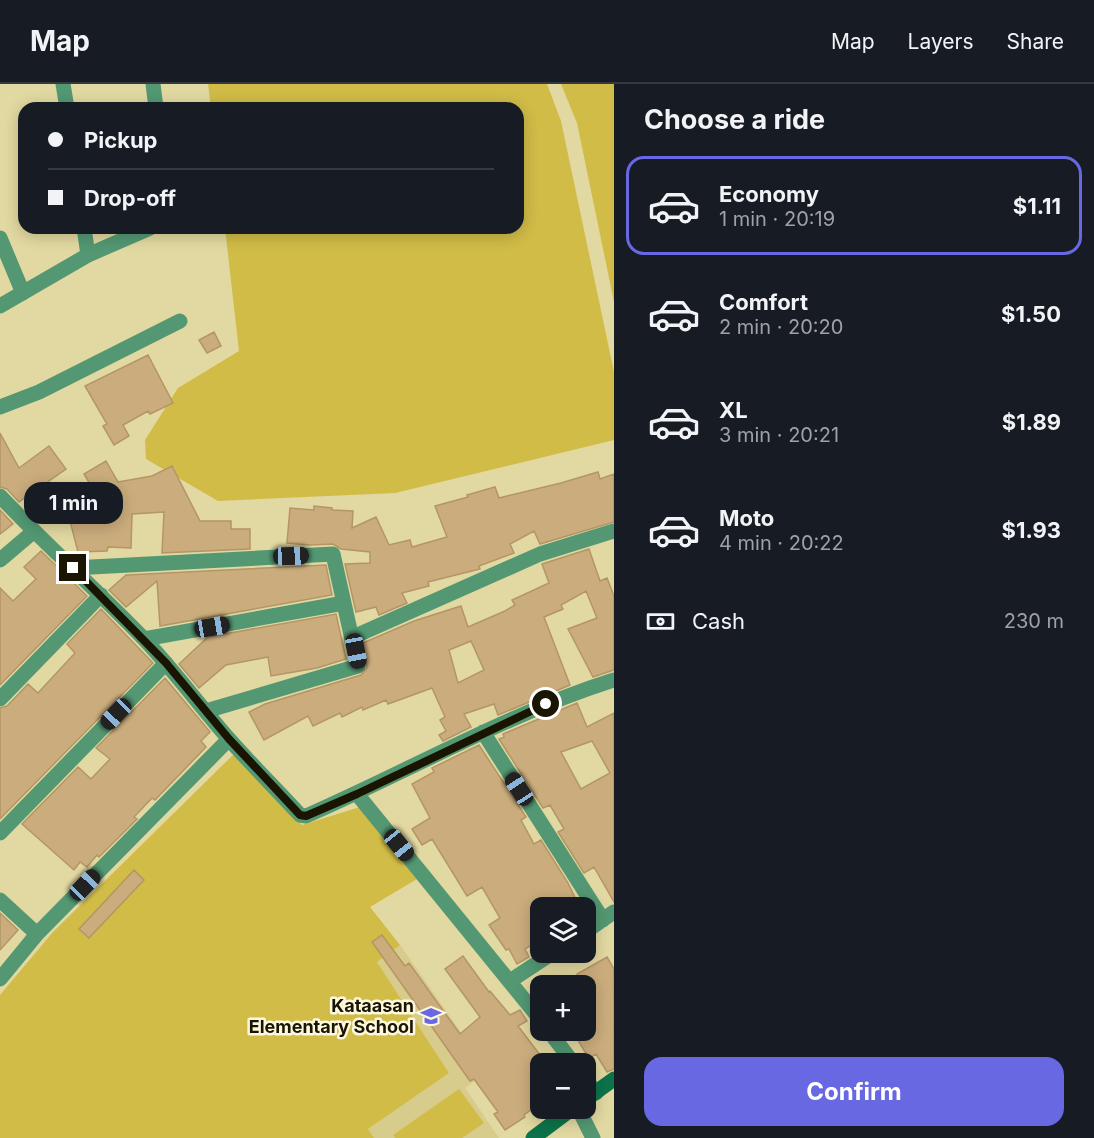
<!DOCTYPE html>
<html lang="en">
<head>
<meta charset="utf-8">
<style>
  body { margin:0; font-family:Inter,sans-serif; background:#20242c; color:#f1f3f6; height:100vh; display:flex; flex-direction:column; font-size:22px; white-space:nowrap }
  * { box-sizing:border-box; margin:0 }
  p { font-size:20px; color:#9ea1a6 }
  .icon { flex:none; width:33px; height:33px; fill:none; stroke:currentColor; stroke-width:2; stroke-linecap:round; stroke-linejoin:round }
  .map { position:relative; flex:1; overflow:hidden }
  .panel { display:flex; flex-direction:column; background:#171b24; width:480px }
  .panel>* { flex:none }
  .banner { position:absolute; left:18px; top:18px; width:506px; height:132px; border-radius:18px; box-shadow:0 3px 15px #0003; display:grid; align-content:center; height:132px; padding:0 30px; background:#171b24 }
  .controls { position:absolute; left:530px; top:813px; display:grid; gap:12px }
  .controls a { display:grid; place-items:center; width:66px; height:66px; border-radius:12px; background:#171b24; box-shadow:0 3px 15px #0003; font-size:30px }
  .end { position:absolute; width:27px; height:27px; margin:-14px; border:8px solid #191502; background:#fff; box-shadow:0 0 0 3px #fff }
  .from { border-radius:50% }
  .bubble { position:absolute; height:42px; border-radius:18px; background:#171b24; box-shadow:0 3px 15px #0003; font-size:20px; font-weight:700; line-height:42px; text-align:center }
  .car { position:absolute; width:18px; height:36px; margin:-18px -9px; border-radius:8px; box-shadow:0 0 4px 2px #0007; background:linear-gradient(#222 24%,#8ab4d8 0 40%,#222 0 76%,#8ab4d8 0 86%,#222 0) }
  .banner b { display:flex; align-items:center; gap:21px; height:57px; font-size:22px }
  .banner b+b { border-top:2px solid #363941 }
  .banner i { width:15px; height:15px; background:#f1f3f6 }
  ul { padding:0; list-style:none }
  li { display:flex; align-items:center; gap:18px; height:99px; margin:0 12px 9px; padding:0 18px; border:3px solid transparent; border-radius:18px }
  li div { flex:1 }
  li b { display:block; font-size:22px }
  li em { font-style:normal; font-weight:700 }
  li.selected { border-color:#6869e2 }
  li>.icon { width:54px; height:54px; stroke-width:1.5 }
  h2 { padding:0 30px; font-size:27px; line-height:72px }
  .pay { display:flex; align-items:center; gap:15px; height:66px; padding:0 30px; font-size:22px }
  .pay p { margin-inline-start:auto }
  .action { display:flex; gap:12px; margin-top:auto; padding:12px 30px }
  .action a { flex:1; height:69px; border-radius:18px; background:#6869e2; color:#fff; font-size:24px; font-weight:700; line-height:69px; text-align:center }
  header { display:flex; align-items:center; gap:36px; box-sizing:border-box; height:84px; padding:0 30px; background:#171b24; border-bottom:2px solid #363941 }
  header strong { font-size:28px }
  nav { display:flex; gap:33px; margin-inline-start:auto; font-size:21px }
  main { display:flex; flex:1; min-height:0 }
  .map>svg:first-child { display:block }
  .built { fill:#d7cc8c }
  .green { fill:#d1bc47 }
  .building { fill:#cbad7d; stroke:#b39566; stroke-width:1.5; fill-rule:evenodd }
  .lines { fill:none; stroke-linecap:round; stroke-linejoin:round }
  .street { stroke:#539873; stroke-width:15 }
  .secondary { stroke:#0d734a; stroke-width:15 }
  .route { stroke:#191502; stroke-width:8 }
  .labels { text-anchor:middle; stroke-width:5; stroke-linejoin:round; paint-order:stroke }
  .poi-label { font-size:18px; font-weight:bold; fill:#191502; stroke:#fdf8dd; text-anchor:end }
</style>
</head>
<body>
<header>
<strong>Map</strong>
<nav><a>Map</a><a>Layers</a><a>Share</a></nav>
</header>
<main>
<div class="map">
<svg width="614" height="1054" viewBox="0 0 614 1054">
  <rect width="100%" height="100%" fill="#e2d8a1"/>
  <!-- built -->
  <path class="built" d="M 400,861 L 488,987 L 465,1004 L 499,1054 L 374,1054 L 368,1045 L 449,989 L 377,878 Z"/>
  <!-- green -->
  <path class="green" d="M 208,0 L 547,0 L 561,37 L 614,288 L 614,356 L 395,409 L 218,417 L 146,375 L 145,356 L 178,304 L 239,267 L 225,144 L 518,144 L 518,24 L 211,24 Z
    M 561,0 L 614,0 L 614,218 L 577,39 Z
    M 236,668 L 302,741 L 360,723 L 417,795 L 370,823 L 400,861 L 377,878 L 449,989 L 368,1045 L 374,1054 L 0,1054 L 0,911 L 53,848 Z
    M 459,1005 L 484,1039 L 462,1054 L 395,1054 L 393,1051 Z"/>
  <!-- building -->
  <path class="building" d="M 214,248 L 221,262 L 207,269 L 199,256 Z
    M 148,271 L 173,319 L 150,330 L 148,327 L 123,341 L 129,352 L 114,361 L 103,342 L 107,340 L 85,302 Z
    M 0,349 L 19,384 L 49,362 L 66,385 L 19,418 L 7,405 L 0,403 Z
    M 106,377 L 118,398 L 152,392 L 172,382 L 200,437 L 231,437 L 231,445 L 250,445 L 250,465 L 162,469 L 164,428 L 132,430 L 131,464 L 108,463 L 107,467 L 78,468 L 70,437 L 110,434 L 84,390 Z
    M 598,388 L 600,395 L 614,390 L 614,438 L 540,460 L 534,447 L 510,460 L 514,469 L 479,482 L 480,485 L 428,498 L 429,502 L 402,509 L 407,519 L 379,531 L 376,523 L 356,528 L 345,480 L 370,479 L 370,468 L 341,465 L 333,460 L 310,461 L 287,459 L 290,424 L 314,426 L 314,422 L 332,424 L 332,426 L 353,427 L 352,444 L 376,433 L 389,461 L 410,456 L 412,463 L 447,453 L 435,422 L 468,413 L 467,411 L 495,403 L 499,414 L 561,399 Z
    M 0,426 L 13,440 L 0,450 Z
    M 589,465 L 600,497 L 607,494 L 614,512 L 614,586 L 593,593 L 568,545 L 597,534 L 586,507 L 561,521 L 563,525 L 544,533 L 570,601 L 498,631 L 494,620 L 464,630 L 471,643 L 443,657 L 439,651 L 446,647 L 440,636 L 445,633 L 432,604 L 388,620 L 386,616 L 363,626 L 362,623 L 342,633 L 340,629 L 313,642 L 308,632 L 264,656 L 249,628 L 265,620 L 361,591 L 367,584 L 363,559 L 414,537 L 461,522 L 468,543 L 505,527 L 515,521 L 512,516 L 549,499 L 542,480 ZM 471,557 L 484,586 L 458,599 L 449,566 Z
    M 41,467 L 87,512 L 0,601 L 0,504 L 13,517 L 36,495 L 24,483 Z
    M 326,481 L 332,511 L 160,542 L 157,497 L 126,523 L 109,506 L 126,491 Z
    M 101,525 L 153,579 L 0,735 L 0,624 L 7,622 L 28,600 L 38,609 L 75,569 L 67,560 Z
    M 336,530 L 346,575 L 317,584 L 271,592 L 268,573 L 226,581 L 199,604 L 179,580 L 208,553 Z
    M 165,594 L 210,648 L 201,657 L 206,663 L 155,716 L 152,714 L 134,733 L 137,735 L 99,773 L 97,771 L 87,783 L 80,778 L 74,786 L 22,740 L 78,683 L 91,695 L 110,675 L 96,664 Z
    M 577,619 L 587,643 L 614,629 L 614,818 L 594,783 L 584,789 L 558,748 L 564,745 L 550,721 L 543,724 L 499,655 L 504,653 L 503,650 ZM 592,657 L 610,689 L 581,705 L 561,668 Z
    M 479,661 L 526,733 L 521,736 L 534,760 L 541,756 L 568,799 L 580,824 L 540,824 L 540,856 L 525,865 L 529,873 L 517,880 L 509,865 L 506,866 L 489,841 L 500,834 L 482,803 L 467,812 L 432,755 L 422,761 L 412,745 L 430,734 L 412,700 L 434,688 L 432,684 Z
    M 134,786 L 144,796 L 89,854 L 79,845 Z
    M 0,829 L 18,846 L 0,866 Z
    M 382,851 L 405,882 L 409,879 L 460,950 L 480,933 L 445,885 L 463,872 L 489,908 L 490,907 L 510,931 L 520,926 L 527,937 L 518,942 L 547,980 L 540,980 L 540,1019 L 524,1031 L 525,1033 L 505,1046 L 494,1030 L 498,1028 L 474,995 L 470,997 L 372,858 Z
    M 607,873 L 614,885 L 614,985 L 607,988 L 596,970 L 589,975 L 572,946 L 585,946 L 585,902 L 577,890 Z"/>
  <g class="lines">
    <!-- street -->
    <path class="street" d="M 63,0 L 67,24
      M 153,0 L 156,24
      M 84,144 L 88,171
      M 0,154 L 23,209
      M 0,222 L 88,171 L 150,144
      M 0,323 L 39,308 L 180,237
      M 0,412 C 47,462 98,507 146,557 C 175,588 200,622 228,654 C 251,680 276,705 300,731 L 306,732 C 409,687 507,630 614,596
      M 0,476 L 33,448
      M 73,484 L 333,470 L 358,582 L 206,627
      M 353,553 L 540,470 L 614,447
      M 144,555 L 344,519
      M 0,615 L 101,511
      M 483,648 L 603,836
      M 357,710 L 540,935
      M 0,749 L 166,579
      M 0,816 L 37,850
      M 585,848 L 614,828
      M 0,895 L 37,850 L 229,655
      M 510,897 L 554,868
      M 548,946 L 574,980
      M 585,994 L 596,1009
      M 578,1024 L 593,1054"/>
    <!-- secondary -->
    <path class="secondary" d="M 585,1016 L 614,995
      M 533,1054 L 573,1024"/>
  </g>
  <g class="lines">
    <!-- route -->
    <path class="route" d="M 73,484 L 166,579 L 229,655 L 300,731 L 306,732 L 357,710 L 546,620"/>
  </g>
  <!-- icons -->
  <defs>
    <g id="school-bare" transform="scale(1.62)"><path d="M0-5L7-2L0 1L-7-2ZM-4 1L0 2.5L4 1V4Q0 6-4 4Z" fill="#6869e2" stroke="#fdf8dd" stroke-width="2.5" paint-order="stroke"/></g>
  </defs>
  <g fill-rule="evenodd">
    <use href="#school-bare" x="431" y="932"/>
  </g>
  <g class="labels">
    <!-- poi labels -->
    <g class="poi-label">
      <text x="414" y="928">Kataasan<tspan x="414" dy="21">Elementary School</tspan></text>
    </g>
  </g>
</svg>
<div class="controls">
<a><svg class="icon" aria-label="layers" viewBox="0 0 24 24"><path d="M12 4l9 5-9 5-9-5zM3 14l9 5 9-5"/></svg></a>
<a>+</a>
<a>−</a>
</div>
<i class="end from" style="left:546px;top:620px"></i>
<i class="end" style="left:73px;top:484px"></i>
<div class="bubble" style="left:24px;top:398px;width:99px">1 min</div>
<i class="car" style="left:291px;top:472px;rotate:88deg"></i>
<i class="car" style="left:212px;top:543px;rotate:80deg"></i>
<i class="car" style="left:356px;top:567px;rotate:169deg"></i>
<i class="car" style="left:116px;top:630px;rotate:224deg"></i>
<i class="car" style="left:519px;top:705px;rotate:327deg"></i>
<i class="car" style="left:399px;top:761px;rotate:141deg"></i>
<i class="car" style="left:85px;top:801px;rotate:44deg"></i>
<div class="banner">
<b><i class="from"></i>Pickup</b>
<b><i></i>Drop-off</b>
</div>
</div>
<section class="panel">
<h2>Choose a ride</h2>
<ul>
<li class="selected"><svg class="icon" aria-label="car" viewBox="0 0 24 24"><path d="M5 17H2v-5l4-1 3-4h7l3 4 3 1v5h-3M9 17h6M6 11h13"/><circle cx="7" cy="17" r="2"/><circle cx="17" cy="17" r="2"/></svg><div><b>Economy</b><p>1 min · 20:19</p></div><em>$1.11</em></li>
<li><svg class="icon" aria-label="car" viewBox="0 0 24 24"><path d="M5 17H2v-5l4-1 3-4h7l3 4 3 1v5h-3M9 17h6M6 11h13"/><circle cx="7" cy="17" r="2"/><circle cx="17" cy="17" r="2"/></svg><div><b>Comfort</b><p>2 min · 20:20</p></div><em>$1.50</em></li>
<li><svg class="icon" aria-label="car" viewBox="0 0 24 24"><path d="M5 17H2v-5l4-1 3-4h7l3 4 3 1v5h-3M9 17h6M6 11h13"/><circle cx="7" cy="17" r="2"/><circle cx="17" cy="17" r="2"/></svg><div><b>XL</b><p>3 min · 20:21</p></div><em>$1.89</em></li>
<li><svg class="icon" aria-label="car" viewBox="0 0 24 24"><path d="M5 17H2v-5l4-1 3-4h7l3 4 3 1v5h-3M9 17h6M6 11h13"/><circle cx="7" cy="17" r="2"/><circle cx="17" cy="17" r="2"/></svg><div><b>Moto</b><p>4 min · 20:22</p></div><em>$1.93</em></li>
</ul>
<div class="pay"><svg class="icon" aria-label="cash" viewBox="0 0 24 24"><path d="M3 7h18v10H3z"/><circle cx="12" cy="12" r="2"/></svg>Cash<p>230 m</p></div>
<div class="action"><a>Confirm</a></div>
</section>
</main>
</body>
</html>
